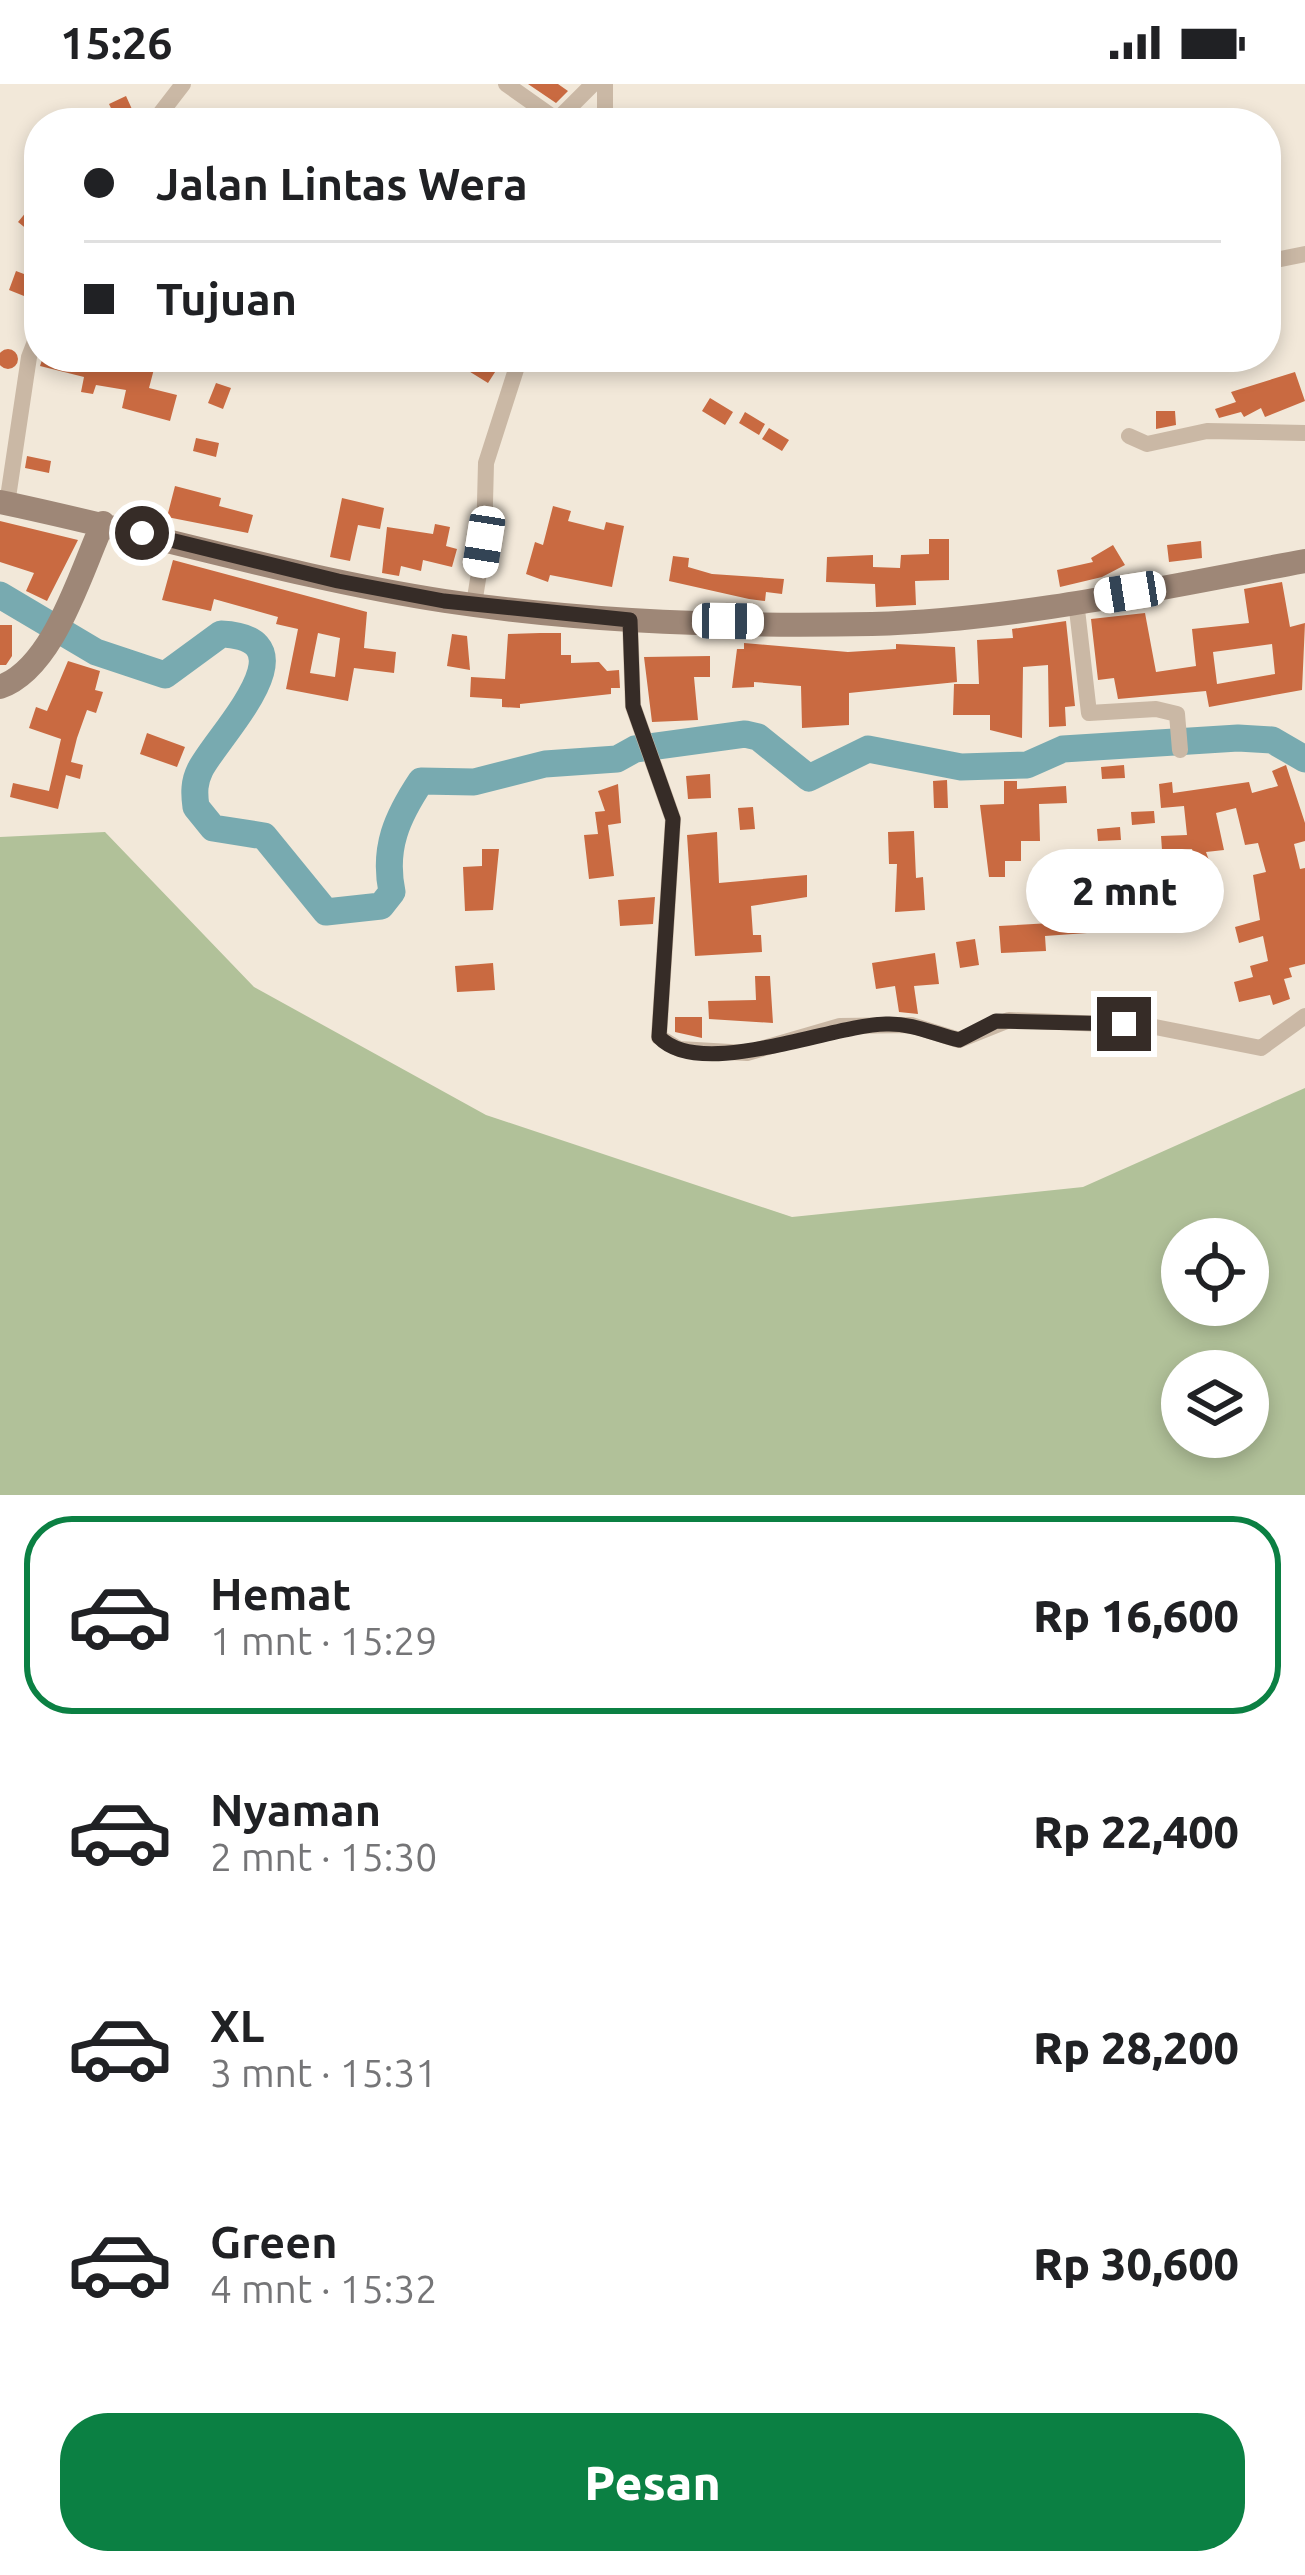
<!DOCTYPE html>
<html lang="id">
<head>
<meta charset="utf-8">
<style>
  body { margin:0; font-family:Ubuntu,sans-serif; background:#f6f6f6; color:#202124; height:100vh; display:flex; flex-direction:column; font-size:45px; white-space:nowrap }
  * { box-sizing:border-box; margin:0 }
  p { font-size:39px; color:#757577 }
  .icon { flex:none; width:66px; height:66px; fill:none; stroke:currentColor; stroke-width:2; stroke-linecap:round; stroke-linejoin:round }
  .map { position:relative; height:1411px; overflow:hidden }
  .side { display:flex; flex-direction:column; background:#fff; flex:1 }
  .side>* { flex:none }
  .top-card { position:absolute; left:24px; top:24px; width:1257px; height:264px; border-radius:48px; box-shadow:0 6px 18px #0003; display:grid; align-content:center; height:264px; padding:0 60px; background:#fff }
  .controls { position:absolute; left:1161px; top:1134px; display:grid; gap:24px }
  .controls a { display:grid; place-items:center; width:108px; height:108px; border-radius:50%; background:#fff; box-shadow:0 6px 18px #0003; font-size:60px }
  .end { position:absolute; width:54px; height:54px; margin:-27px; border:15px solid #362c27; background:#fff; box-shadow:0 0 0 6px #fff }
  .from { border-radius:50% }
  .bubble { position:absolute; height:84px; border-radius:42px; background:#fff; box-shadow:0 6px 18px #0003; font-size:39px; font-weight:800; line-height:84px; text-align:center }
  .car { position:absolute; width:36px; height:72px; margin:-36px -18px; border-radius:15px; box-shadow:0 0 9px 3px #0007; background:linear-gradient(#fff 24%,#345 0 40%,#fff 0 76%,#345 0 86%,#fff 0) }
  .top-card b { display:flex; align-items:center; gap:42px; height:114px; font-size:45px }
  .top-card b+b { border-top:3px solid #e0e0e0 }
  .top-card i { width:30px; height:30px; background:#202124 }
  ul { padding:21px 0 0; list-style:none }
  li { display:flex; align-items:center; gap:36px; height:198px; margin:0 24px 18px; padding:0 36px; border:6px solid transparent; border-radius:48px }
  li div { flex:1 }
  li b { display:block; font-size:45px }
  li em { font-style:normal; font-weight:800 }
  li.on { border-color:#0b8043 }
  li>.icon { width:108px; height:108px; stroke-width:1.5 }
  .button { display:flex; gap:24px; margin-top:auto; padding:24px 60px }
  .button a { flex:1; height:138px; border-radius:48px; background:#0b8043; color:#fff; font-size:48px; font-weight:800; line-height:138px; text-align:center }
  .status { display:flex; justify-content:space-between; align-items:center; height:84px; padding:0 60px; background:#fff; direction:ltr }
  .status svg { height:33px; fill:currentColor }
  .map>svg:first-child { display:block }
  .green { fill:#b1c199; fill-rule:evenodd }
  .lines { fill:none; stroke-linecap:round; stroke-linejoin:round }
  .river { stroke:#78aab0; stroke-width:27 }
  .building { fill:#c96a41; fill-rule:evenodd }
  .street { stroke:#cab8a5; stroke-width:16 }
  .secondary { stroke:#9e8777; stroke-width:24 }
  .route { stroke:#362c27; stroke-width:15 }
</style>
</head>
<body>
<div class="status"><b>15:26</b><svg viewBox="0 0 49 12"><path d="M0 12V9h3v3zM5 12V6h3v6zM10 12V3h3v9zM15 12V0h3v12zM26 1h20v11H26zM47 4h2v5h-2z"/></svg></div>
<div class="map">
<svg width="1305" height="1411" viewBox="0 0 1305 1411">
  <rect width="100%" height="100%" fill="#f2e8d9"/>
  <!-- green -->
  <path class="green" d="M 105,748 L 254,903 L 486,1031 L 792,1133 L 1083,1103 L 1305,1004 L 1305,1411 L 0,1411 L 0,753 ZM 1182,1155 L 1248,1155 L 1248,1221 L 1182,1221 ZM 1182,1287 L 1248,1287 L 1248,1353 L 1182,1353 Z"/>
  <g class="lines">
    <!-- river -->
    <path class="river" d="M 0,511 L 96,568 L 165,591 L 221,550 C 318,554 216,653 200,686 C 194,698 194,709 196,723 L 213,744 L 264,752 L 326,828 L 381,822 L 392,808 C 383,764 397,733 421,697 L 474,698 L 545,680 L 617,675 L 635,665 L 745,650 L 758,653 L 809,694 L 868,665 L 961,683 L 1027,681 L 1063,665 L 1238,654 L 1272,656 L 1305,675"/>
  </g>
  <!-- building -->
  <path class="building" d="M 528,0 L 558,0 L 568,7 L 556,19 Z
    M 126,12 L 136,34 L 118,39 L 109,20 Z
    M 27,127 L 39,137 L 39,155 L 18,138 Z
    M 39,161 L 39,218 L 9,206 L 16,187 L 24,190 Z
    M-2 275a10 10 0 1 1 20 0a10 10 0 1 1-20 0Z
    M 43,273 L 96,273 L 154,285 L 149,304 L 177,311 L 170,337 L 122,324 L 126,306 L 96,301 L 93,310 L 81,308 L 84,293 L 40,282 Z
    M 475,273 L 497,285 L 488,299 L 467,286 Z
    M 1295,288 L 1305,317 L 1265,333 L 1261,324 L 1244,333 L 1241,328 L 1219,334 L 1215,325 L 1236,318 L 1231,308 Z
    M 216,299 L 231,304 L 223,325 L 208,319 Z
    M 710,314 L 733,328 L 725,341 L 702,327 Z
    M 1156,327 L 1175,327 L 1176,341 L 1156,345 Z
    M 745,328 L 765,340 L 759,351 L 739,339 Z
    M 769,344 L 789,356 L 782,367 L 762,355 Z
    M 196,354 L 219,359 L 216,373 L 193,367 Z
    M 27,372 L 51,377 L 49,389 L 25,384 Z
    M 175,402 L 221,414 L 219,422 L 253,431 L 248,449 L 167,433 Z
    M 342,414 L 384,424 L 380,445 L 358,441 L 350,477 L 330,473 Z
    M 553,422 L 571,427 L 568,437 L 604,446 L 606,438 L 624,442 L 612,503 L 550,491 L 548,498 L 526,490 L 535,458 L 543,461 Z
    M 0,437 L 78,456 L 47,517 L 26,507 L 34,489 L 0,478 Z
    M 435,440 L 450,443 L 446,462 L 457,465 L 452,483 L 423,476 L 421,487 L 401,482 L 399,492 L 382,489 L 387,443 L 433,450 Z
    M 929,455 L 949,455 L 949,496 L 915,497 L 916,521 L 876,523 L 875,500 L 826,498 L 827,473 L 873,471 L 873,483 L 900,484 L 901,471 L 929,470 Z
    M 1201,457 L 1202,474 L 1169,478 L 1167,461 Z
    M 1113,461 L 1125,481 L 1102,493 L 1060,503 L 1057,486 L 1093,478 L 1091,474 Z
    M 673,472 L 689,474 L 688,483 L 712,490 L 784,495 L 782,510 L 766,508 L 765,517 L 749,515 L 669,497 Z
    M 173,476 L 367,528 L 364,564 L 396,568 L 394,589 L 354,584 L 348,617 L 286,605 L 298,545 L 276,540 L 278,533 L 214,515 L 211,527 L 162,516 ZM 318,549 L 340,554 L 335,593 L 310,589 Z
    M 1282,498 L 1290,543 L 1305,539 L 1302,606 L 1209,623 L 1206,607 L 1118,615 L 1114,594 L 1098,596 L 1091,535 L 1145,529 L 1156,588 L 1196,582 L 1192,545 L 1249,539 L 1244,505 ZM 1272,560 L 1275,590 L 1217,600 L 1213,568 Z
    M 1066,537 L 1075,622 L 1065,623 L 1066,642 L 1049,643 L 1048,581 L 1023,583 L 1022,654 L 990,646 L 990,631 L 953,631 L 954,600 L 979,600 L 977,556 L 1013,554 L 1012,545 Z
    M 0,541 L 12,541 L 12,572 L 6,581 L 0,581 Z
    M 540,549 L 561,549 L 561,571 L 571,571 L 571,579 L 599,578 L 607,587 L 619,586 L 620,604 L 611,604 L 611,610 L 520,620 L 520,624 L 502,623 L 502,615 L 470,613 L 471,593 L 505,595 L 508,550 Z
    M 452,550 L 467,552 L 470,586 L 447,582 Z
    M 744,559 L 848,568 L 896,565 L 896,560 L 955,563 L 957,598 L 849,609 L 849,641 L 802,644 L 801,602 L 754,598 L 754,603 L 732,604 L 737,565 L 744,565 Z
    M 710,572 L 710,593 L 694,593 L 698,636 L 652,638 L 644,573 Z
    M 68,577 L 100,587 L 95,606 L 103,608 L 96,629 L 87,626 L 77,654 L 71,678 L 83,681 L 80,695 L 66,691 L 58,725 L 10,713 L 13,699 L 49,707 L 61,655 L 29,644 L 36,623 L 47,627 Z
    M 147,649 L 185,663 L 177,683 L 140,670 Z
    M 1124,681 L 1125,694 L 1102,695 L 1101,683 Z
    M 1286,681 L 1305,739 L 1305,757 L 1294,760 L 1300,785 L 1305,784 L 1305,880 L 1289,884 L 1292,893 L 1284,895 L 1290,915 L 1273,921 L 1270,911 L 1239,918 L 1234,898 L 1253,893 L 1250,882 L 1268,877 L 1263,852 L 1239,859 L 1235,843 L 1260,836 L 1253,791 L 1266,788 L 1258,759 L 1245,761 L 1236,724 L 1216,729 L 1224,766 L 1206,768 L 1216,796 L 1189,806 L 1193,824 L 1180,828 L 1171,793 L 1198,787 L 1192,765 L 1162,766 L 1161,752 L 1187,751 L 1184,722 L 1161,724 L 1159,700 L 1172,698 L 1173,709 L 1249,698 L 1252,709 L 1278,702 L 1272,687 Z
    M 710,690 L 711,714 L 688,715 L 686,692 Z
    M 947,696 L 948,724 L 934,724 L 933,697 Z
    M 1004,697 L 1017,697 L 1017,705 L 1066,702 L 1067,719 L 1039,720 L 1040,757 L 1021,757 L 1021,777 L 1005,777 L 1005,793 L 989,793 L 980,721 L 1004,720 Z
    M 618,700 L 621,739 L 608,741 L 614,792 L 589,795 L 584,751 L 598,750 L 595,728 L 605,727 L 598,707 Z
    M 753,723 L 755,745 L 740,746 L 738,724 Z
    M 1154,727 L 1155,739 L 1132,741 L 1131,728 Z
    M 1120,743 L 1121,756 L 1098,757 L 1097,745 Z
    M 914,747 L 916,794 L 923,793 L 925,826 L 895,828 L 897,780 L 889,780 L 888,748 Z
    M 717,748 L 719,799 L 807,791 L 807,813 L 751,822 L 753,851 L 761,851 L 762,868 L 695,872 L 687,751 Z
    M 482,765 L 499,765 L 493,826 L 465,827 L 463,783 L 482,782 Z
    M 655,813 L 653,840 L 620,842 L 618,816 Z
    M 1141,832 L 1142,844 L 1119,846 L 1118,834 Z
    M 1086,837 L 1087,849 L 1045,852 L 1046,867 L 1001,869 L 999,842 Z
    M 975,855 L 979,881 L 960,884 L 956,858 Z
    M 935,869 L 939,900 L 914,902 L 918,930 L 899,928 L 895,902 L 876,905 L 872,879 Z
    M 493,879 L 495,906 L 457,908 L 455,882 Z
    M 755,892 L 770,892 L 773,939 L 709,935 L 708,917 L 756,916 Z
    M 675,933 L 702,933 L 702,954 L 675,948 Z"/>
  <g class="lines">
    <!-- street -->
    <path class="street" d="M 506,0 L 557,36
      M 605,0 L 605,39
      M 153,39 L 183,0
      M 554,39 L 593,0
      M 1266,178 L 1305,170
      M 1129,352 L 1147,360 L 1207,347 L 1305,349
      M 7,420 L 29,273 L 39,247
      M 1076,517 L 1089,629 L 1156,625 L 1177,630 L 1180,666
      M 474,520 L 484,458 L 486,379 L 520,273
      M 630,535 L 633,622 L 673,735 L 659,953 L 679,965 L 747,969 L 840,942 L 911,941 L 959,956 L 1009,936 L 1150,942 L 1261,964 L 1305,932"/>
    <!-- secondary -->
    <path class="secondary" d="M 0,418 C 149,449 295,494 445,517 C 584,538 731,543 872,540 C 1017,536 1164,503 1305,477
      M 0,603 C 54,584 80,489 103,439"/>
  </g>
  <g class="lines">
    <!-- route -->
    <path class="route" d="M 142,449 L 338,497 L 444,517 L 630,536 L 633,622 L 673,735 L 659,953 C 701,997 830,941 886,940 C 912,939 934,950 959,956 L 996,937 L 1124,940"/>
  </g>
</svg>
<div class="controls">
<a><svg class="icon" aria-label="locate" viewBox="0 0 24 24"><circle cx="12" cy="12" r="6"/><path d="M12 2v4M12 18v4M2 12h4M18 12h4"/></svg></a>
<a><svg class="icon" aria-label="layers" viewBox="0 0 24 24"><path d="M12 4l9 5-9 5-9-5zM3 14l9 5 9-5"/></svg></a>
</div>
<i class="end from" style="left:142px;top:449px"></i>
<i class="end" style="left:1124px;top:940px"></i>
<div class="bubble" style="left:1026px;top:765px;width:198px">2 mnt</div>
<i class="car" style="left:484px;top:458px;rotate:189deg"></i>
<i class="car" style="left:1130px;top:508px;rotate:261deg"></i>
<i class="car" style="left:728px;top:537px;rotate:91deg"></i>
<div class="top-card">
<b><i class="from"></i>Jalan Lintas Wera</b>
<b><i></i>Tujuan</b>
</div>
</div>
<section class="side">
<ul>
<li class="on"><svg class="icon" aria-label="car" viewBox="0 0 24 24"><path d="M5 17H2v-5l4-1 3-4h7l3 4 3 1v5h-3M9 17h6M6 11h13"/><circle cx="7" cy="17" r="2"/><circle cx="17" cy="17" r="2"/></svg><div><b>Hemat</b><p>1 mnt · 15:29</p></div><em>Rp 16,600</em></li>
<li><svg class="icon" aria-label="car" viewBox="0 0 24 24"><path d="M5 17H2v-5l4-1 3-4h7l3 4 3 1v5h-3M9 17h6M6 11h13"/><circle cx="7" cy="17" r="2"/><circle cx="17" cy="17" r="2"/></svg><div><b>Nyaman</b><p>2 mnt · 15:30</p></div><em>Rp 22,400</em></li>
<li><svg class="icon" aria-label="car" viewBox="0 0 24 24"><path d="M5 17H2v-5l4-1 3-4h7l3 4 3 1v5h-3M9 17h6M6 11h13"/><circle cx="7" cy="17" r="2"/><circle cx="17" cy="17" r="2"/></svg><div><b>XL</b><p>3 mnt · 15:31</p></div><em>Rp 28,200</em></li>
<li><svg class="icon" aria-label="car" viewBox="0 0 24 24"><path d="M5 17H2v-5l4-1 3-4h7l3 4 3 1v5h-3M9 17h6M6 11h13"/><circle cx="7" cy="17" r="2"/><circle cx="17" cy="17" r="2"/></svg><div><b>Green</b><p>4 mnt · 15:32</p></div><em>Rp 30,600</em></li>
</ul>
<div class="button"><a>Pesan</a></div>
</section>
</body>
</html>
